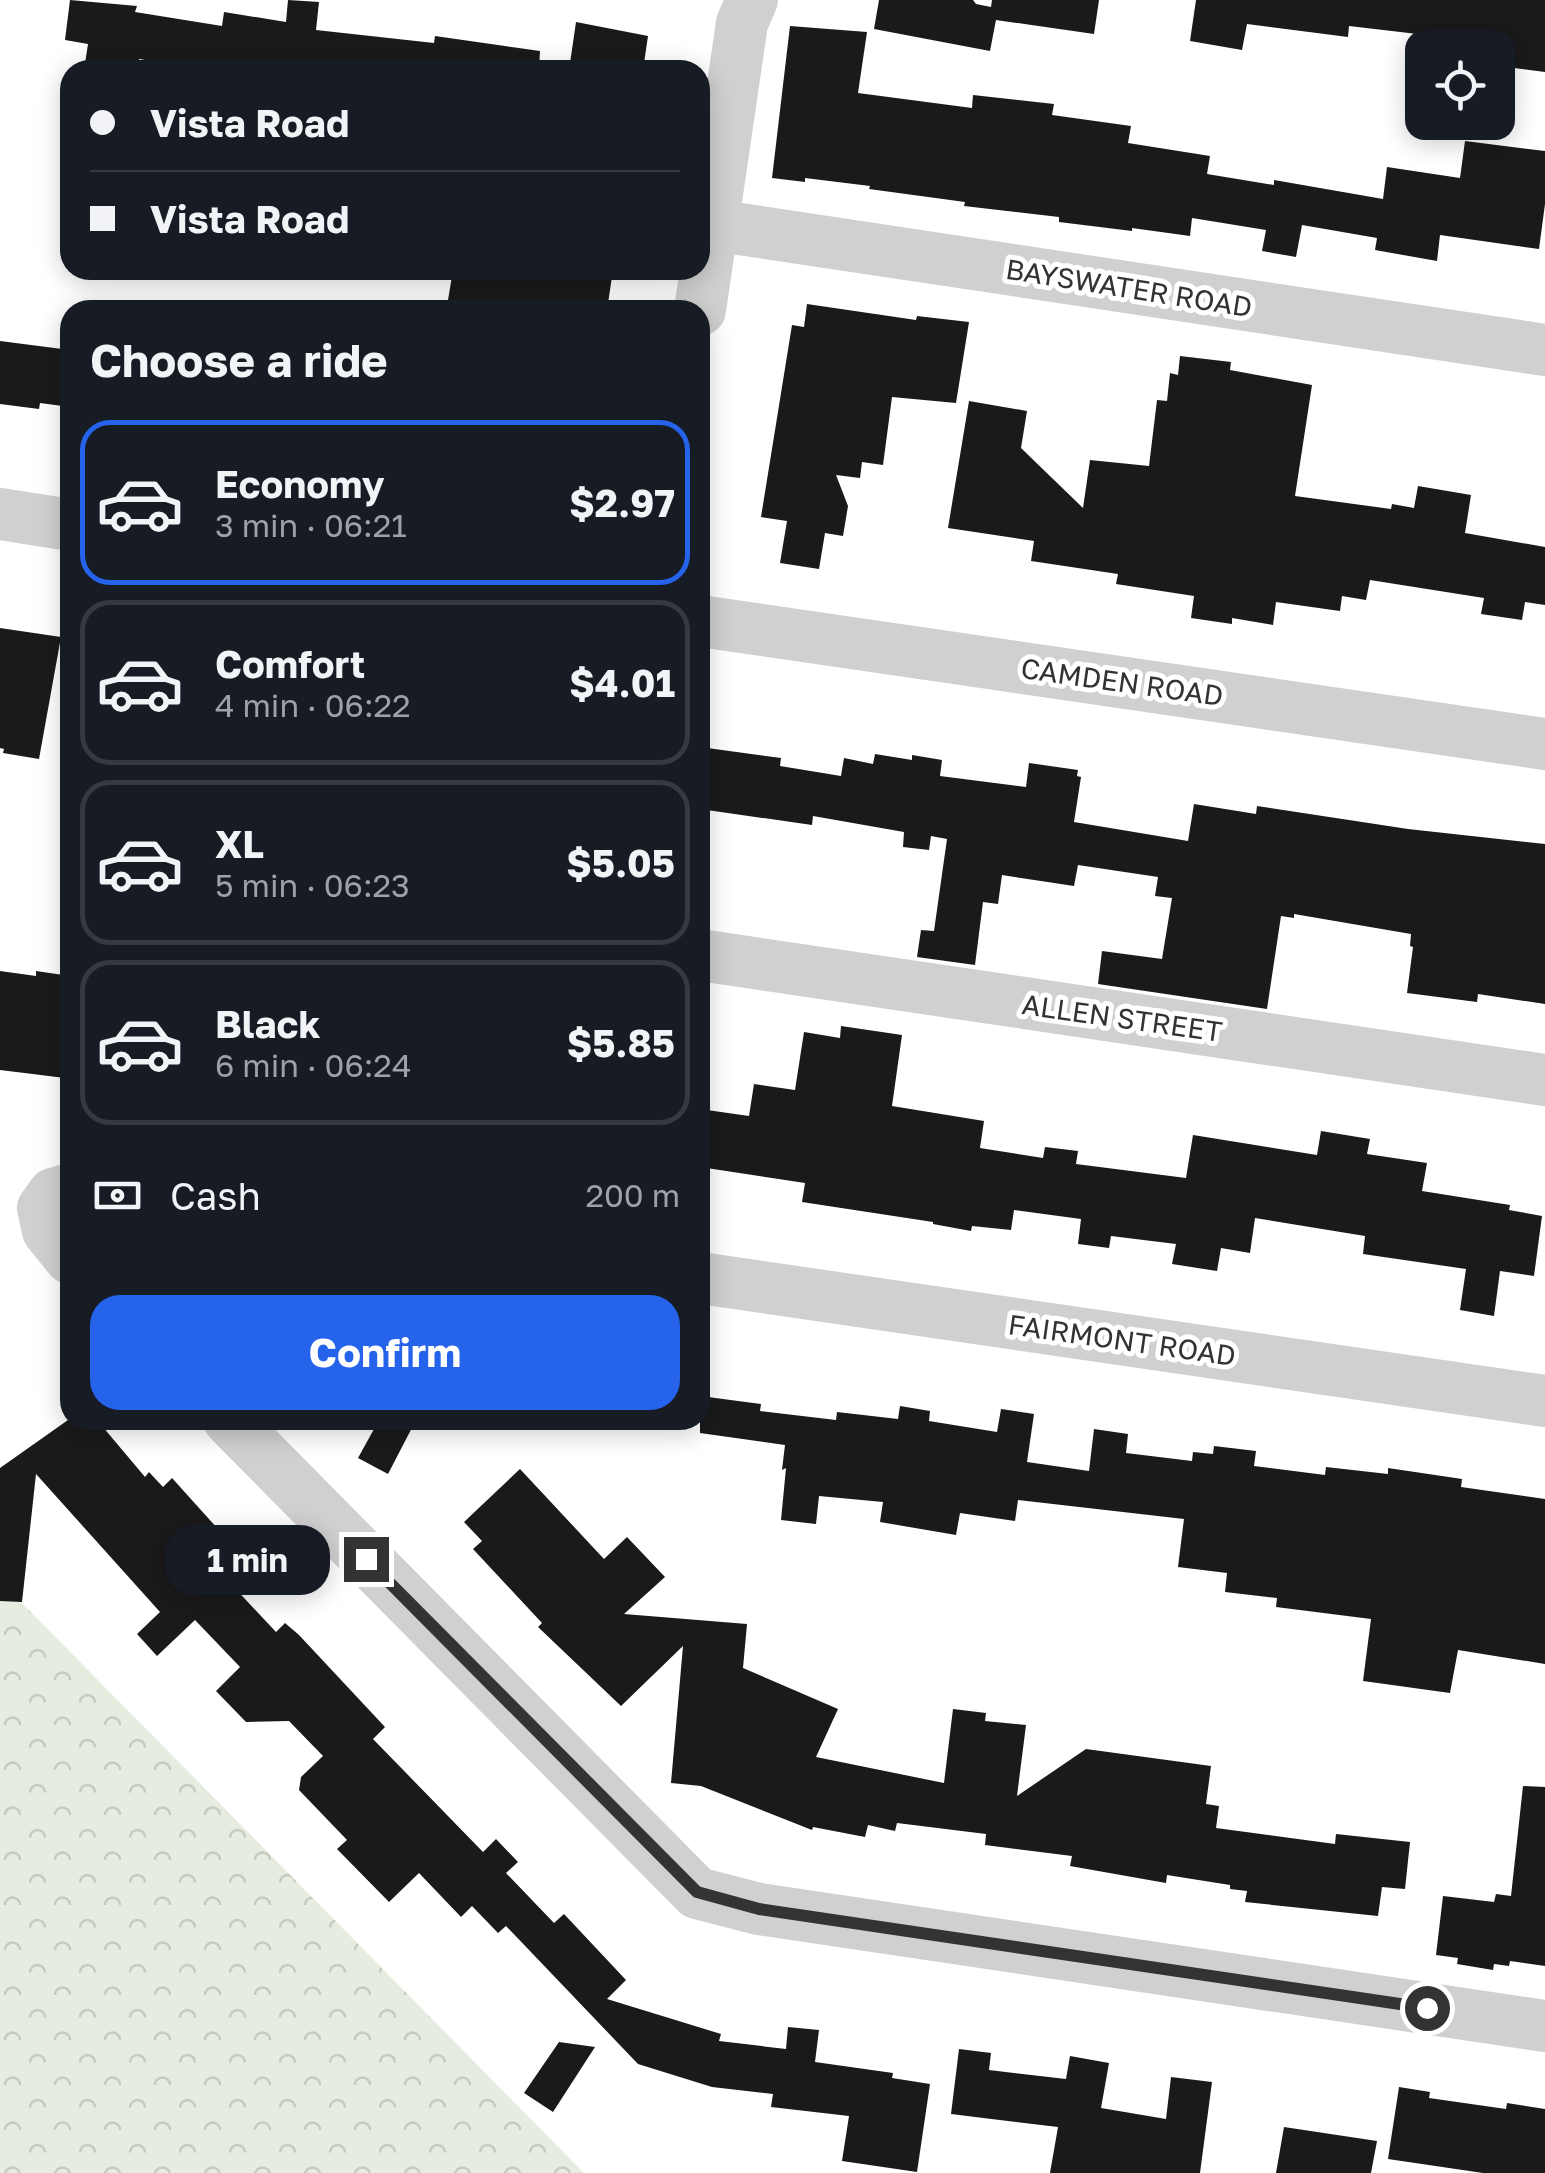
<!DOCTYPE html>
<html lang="en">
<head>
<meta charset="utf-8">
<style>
  body { margin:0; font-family:"Golos Text",sans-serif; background:#242831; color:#f1f3f6; height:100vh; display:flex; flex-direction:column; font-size:38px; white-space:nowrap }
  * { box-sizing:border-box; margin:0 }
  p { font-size:32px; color:#9ea1a6 }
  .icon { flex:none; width:55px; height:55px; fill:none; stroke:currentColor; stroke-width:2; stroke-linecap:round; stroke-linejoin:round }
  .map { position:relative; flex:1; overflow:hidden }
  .drawer { position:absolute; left:60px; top:300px; width:650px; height:1130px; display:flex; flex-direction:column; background:#171b24; border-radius:30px; box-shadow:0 5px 25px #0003 }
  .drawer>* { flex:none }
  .banner { position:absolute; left:60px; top:60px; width:650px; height:220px; border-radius:30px; box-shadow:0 5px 25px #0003; display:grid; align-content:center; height:220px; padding:0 30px; background:#171b24 }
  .buttons { position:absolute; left:1405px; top:30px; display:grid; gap:20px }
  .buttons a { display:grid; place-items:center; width:110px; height:110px; border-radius:20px; background:#171b24; box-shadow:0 5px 25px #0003; font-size:50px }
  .end { position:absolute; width:45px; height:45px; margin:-22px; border:12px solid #333; background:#fff; box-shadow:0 0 0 5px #fff }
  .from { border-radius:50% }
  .bubble { position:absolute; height:70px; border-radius:30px; background:#171b24; box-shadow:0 5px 25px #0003; font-size:32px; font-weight:700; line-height:70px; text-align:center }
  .banner b { display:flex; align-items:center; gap:35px; height:95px; font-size:38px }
  .banner b+b { border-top:2px solid #363941 }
  .banner i { width:25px; height:25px; background:#f1f3f6 }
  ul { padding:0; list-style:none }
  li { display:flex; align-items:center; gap:30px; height:165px; margin:0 20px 15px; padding:0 10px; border:5px solid #363941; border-radius:30px }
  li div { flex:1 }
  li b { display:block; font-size:38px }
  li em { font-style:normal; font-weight:700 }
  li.active { border-color:#2563eb }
  li>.icon { width:90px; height:90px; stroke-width:1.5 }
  h2 { padding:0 30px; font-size:45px; line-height:120px }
  .pay { display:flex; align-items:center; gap:25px; height:110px; padding:0 30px; font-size:38px }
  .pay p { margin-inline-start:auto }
  .cta { display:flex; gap:20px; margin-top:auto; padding:20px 30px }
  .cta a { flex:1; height:115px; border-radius:30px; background:#2563eb; color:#fff; font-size:40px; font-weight:700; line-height:115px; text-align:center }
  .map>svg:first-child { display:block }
  .park { fill:url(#park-crowns) }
  .building { fill:#1a1a1a }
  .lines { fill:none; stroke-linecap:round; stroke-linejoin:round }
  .minor { stroke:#d0d0d0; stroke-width:52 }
  .route { stroke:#333; stroke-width:12 }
  .labels { text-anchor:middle; stroke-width:10; stroke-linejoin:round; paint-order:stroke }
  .street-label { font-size:28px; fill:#333; stroke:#fff }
</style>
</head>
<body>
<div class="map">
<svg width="1545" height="2173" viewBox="0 0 1545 2173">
  <defs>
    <pattern id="park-crowns" width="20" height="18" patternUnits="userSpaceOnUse" patternTransform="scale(2.5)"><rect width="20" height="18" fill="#e6ecdf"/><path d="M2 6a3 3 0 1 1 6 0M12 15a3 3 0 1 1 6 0" fill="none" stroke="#c6cbc0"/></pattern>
  </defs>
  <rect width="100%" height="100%" fill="#fff"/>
  <!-- park -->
  <path class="park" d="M 0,1598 L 18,1599 L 584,2173 L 0,2173 Z"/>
  <!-- building -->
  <path class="building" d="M 70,0 L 137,6 L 135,12 L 222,26 L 224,12 L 286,22 L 288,0 L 319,2 L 316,30 L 434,43 L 435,36 L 540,51 L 539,70 L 209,70 L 139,59 L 137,70 L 84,70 L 88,44 L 65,40 Z
    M 879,0 L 973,0 L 976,4 L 991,7 L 992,0 L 1099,0 L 1094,34 L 996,20 L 990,51 L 874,29 Z
    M 1196,0 L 1545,0 L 1545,72 L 1498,66 L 1498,48 L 1486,48 L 1486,42 L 1349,26 L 1348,37 L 1247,24 L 1242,50 L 1190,41 Z
    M 576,22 L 648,36 L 643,70 L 569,70 Z
    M 790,26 L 867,32 L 858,93 L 972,108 L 973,95 L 1054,104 L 1052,115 L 1131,126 L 1128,143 L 1210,156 L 1207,174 L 1274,185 L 1274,180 L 1383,199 L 1387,167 L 1460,178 L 1465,141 L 1545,151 L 1545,204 L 1539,249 L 1440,235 L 1437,261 L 1375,250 L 1377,238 L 1302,225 L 1296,257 L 1262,251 L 1266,230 L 1192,218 L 1190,236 L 1132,228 L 1132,231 L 1059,222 L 1059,217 L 964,206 L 965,202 L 869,189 L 870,186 L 805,178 L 805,182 L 772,178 Z
    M 453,270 L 613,270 L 607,310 L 469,310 L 447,306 Z
    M 807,304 L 916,320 L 917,316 L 969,322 L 956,403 L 892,397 L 883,465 L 862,462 L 860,478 L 836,475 L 848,506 L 843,536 L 825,533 L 819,569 L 780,563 L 787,521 L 761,517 L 792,325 L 804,327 Z
    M 0,341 L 70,350 L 70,407 L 40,403 L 39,409 L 0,404 Z
    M 1180,356 L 1231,362 L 1230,370 L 1312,385 L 1295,496 L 1391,509 L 1392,504 L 1414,508 L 1418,486 L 1471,495 L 1465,533 L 1545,547 L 1545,605 L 1525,602 L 1522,620 L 1481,614 L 1484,598 L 1370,580 L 1366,600 L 1342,596 L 1340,611 L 1276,602 L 1273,625 L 1232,618 L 1232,624 L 1191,618 L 1194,596 L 1116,584 L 1118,574 L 1031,561 L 1034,541 L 948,528 L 969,401 L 1027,411 L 1021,448 L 1083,508 L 1090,460 L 1149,466 L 1157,400 L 1167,401 L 1170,373 L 1178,375 Z
    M 0,628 L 61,637 L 39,759 L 3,753 L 4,749 L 0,748 Z
    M 700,747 L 781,758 L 780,766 L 841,776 L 844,758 L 873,764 L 875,754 L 912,760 L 912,755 L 942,760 L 940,776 L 1026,787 L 1029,763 L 1078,770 L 1077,776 L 1081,777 L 1074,822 L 1188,841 L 1194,804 L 1256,814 L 1257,806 L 1408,829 L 1545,844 L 1545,1004 L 1478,994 L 1477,1002 L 1407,993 L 1413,947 L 1410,946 L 1411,934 L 1294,914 L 1294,918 L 1281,916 L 1267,1009 L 1098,984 L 1102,951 L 1162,959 L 1172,898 L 1155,896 L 1158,877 L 1078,865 L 1074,886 L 1002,875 L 998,904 L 983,902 L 975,965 L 917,957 L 921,930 L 934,931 L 947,839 L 931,836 L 929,850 L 903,847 L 904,832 L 813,816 L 812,825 L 700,809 Z
    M 0,971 L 36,976 L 36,971 L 70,976 L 70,1071 L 66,1070 L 65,1078 L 0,1070 Z
    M 841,1026 L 902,1035 L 892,1106 L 984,1121 L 980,1148 L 1043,1158 L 1045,1147 L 1078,1151 L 1076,1164 L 1186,1178 L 1193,1135 L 1317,1155 L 1321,1131 L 1370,1139 L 1367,1154 L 1427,1163 L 1422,1191 L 1510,1205 L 1509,1210 L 1542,1216 L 1534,1276 L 1500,1271 L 1494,1316 L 1460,1310 L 1466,1269 L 1363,1254 L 1365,1236 L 1255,1218 L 1250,1253 L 1221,1248 L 1217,1271 L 1172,1264 L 1176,1244 L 1111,1236 L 1109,1248 L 1078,1244 L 1081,1219 L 1014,1210 L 1011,1230 L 972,1226 L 971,1231 L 933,1224 L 933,1222 L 802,1202 L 805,1183 L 700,1167 L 700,1109 L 749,1116 L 754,1084 L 795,1090 L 804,1032 L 840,1038 Z
    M 700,1396 L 761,1404 L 760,1411 L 836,1420 L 837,1412 L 898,1419 L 900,1406 L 930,1411 L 929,1421 L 997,1432 L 1001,1409 L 1034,1414 L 1027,1462 L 1089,1471 L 1094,1429 L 1128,1434 L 1126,1453 L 1192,1461 L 1193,1452 L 1213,1454 L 1214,1446 L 1256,1451 L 1254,1466 L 1325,1475 L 1326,1467 L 1388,1474 L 1388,1468 L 1462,1479 L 1461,1487 L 1545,1499 L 1545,1664 L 1458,1650 L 1450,1693 L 1363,1681 L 1371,1619 L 1276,1607 L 1277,1598 L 1225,1592 L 1227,1573 L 1178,1567 L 1184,1519 L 1018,1500 L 1015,1521 L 960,1513 L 956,1535 L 880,1522 L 883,1502 L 819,1496 L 816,1524 L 781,1520 L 786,1468 L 782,1470 L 785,1445 L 700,1433 Z
    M 68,1420 L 97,1420 L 145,1477 L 149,1472 L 163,1487 L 172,1478 L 218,1529 L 205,1542 L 238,1578 L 231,1584 L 276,1632 L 285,1623 L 299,1635 L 385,1727 L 373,1739 L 483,1852 L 496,1839 L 518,1862 L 506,1873 L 554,1923 L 564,1914 L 626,1980 L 607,1999 L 721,2034 L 719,2041 L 786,2049 L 788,2027 L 819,2030 L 815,2062 L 893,2073 L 892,2078 L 930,2084 L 917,2172 L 842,2161 L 849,2116 L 771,2107 L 773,2094 L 712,2087 L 638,2064 L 506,1926 L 498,1933 L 472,1906 L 461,1917 L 419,1873 L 389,1902 L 337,1849 L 347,1840 L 299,1790 L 301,1777 L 323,1756 L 289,1721 L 246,1722 L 216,1691 L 240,1667 L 195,1620 L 157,1656 L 137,1634 L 160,1612 L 36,1474 L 22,1602 L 0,1601 L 0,1468 Z
    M 379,1420 L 416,1420 L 388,1474 L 358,1458 Z
    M 520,1469 L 604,1559 L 627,1537 L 665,1577 L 624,1614 L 747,1624 L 743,1668 L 838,1709 L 816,1757 L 944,1783 L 953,1709 L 986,1713 L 985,1721 L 1026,1725 L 1017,1796 L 1086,1749 L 1211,1766 L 1206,1804 L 1219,1806 L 1216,1828 L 1335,1844 L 1336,1834 L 1410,1842 L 1405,1889 L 1382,1887 L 1378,1916 L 1245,1902 L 1247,1891 L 1230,1889 L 1230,1885 L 1167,1875 L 1166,1883 L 1070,1866 L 1072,1856 L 985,1845 L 986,1834 L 897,1823 L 895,1831 L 868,1825 L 865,1837 L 813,1827 L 812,1830 L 701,1786 L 671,1783 L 683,1646 L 621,1706 L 538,1627 L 542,1623 L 473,1549 L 482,1541 L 464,1522 Z
    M 1523,1786 L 1545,1787 L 1545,1966 L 1510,1961 L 1509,1966 L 1494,1964 L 1493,1970 L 1457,1964 L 1458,1958 L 1436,1955 L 1443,1896 L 1494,1902 L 1496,1894 L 1511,1896 Z
    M 559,2042 L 595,2047 L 553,2112 L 524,2093 Z
    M 959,2049 L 991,2053 L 989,2070 L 1066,2079 L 1070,2056 L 1109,2063 L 1101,2108 L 1166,2119 L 1171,2077 L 1212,2082 L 1200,2173 L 1050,2173 L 1058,2127 L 951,2114 Z
    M 1399,2087 L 1430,2092 L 1429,2098 L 1506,2109 L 1507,2103 L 1545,2109 L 1545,2173 L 1483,2173 L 1388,2159 Z
    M 1284,2127 L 1377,2141 L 1371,2173 L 1276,2173 Z"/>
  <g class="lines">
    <!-- minor -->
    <path class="minor" d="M 713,225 L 1545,350
      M 700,310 L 742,23 L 752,0
      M 0,514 L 70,525
      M 700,621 L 1545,744
      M 700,955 L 1545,1080
      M 70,1189 L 53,1194 L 43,1208 L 48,1231 L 70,1258
      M 700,1278 L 1545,1401
      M 229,1420 L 697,1893 L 759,1909 L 1545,2026"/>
  </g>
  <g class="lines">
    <!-- route -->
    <path class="route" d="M 366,1559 L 697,1892 L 759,1909 L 1427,2008"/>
  </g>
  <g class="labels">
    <!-- street labels -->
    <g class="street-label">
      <text transform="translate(1129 288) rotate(9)" y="10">BAYSWATER ROAD</text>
      <text transform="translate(1122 682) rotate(8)" y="10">CAMDEN ROAD</text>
      <text transform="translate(1122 1018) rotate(8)" y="10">ALLEN STREET</text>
      <text transform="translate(1122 1340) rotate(8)" y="10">FAIRMONT ROAD</text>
    </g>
  </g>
</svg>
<div class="buttons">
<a><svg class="icon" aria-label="locate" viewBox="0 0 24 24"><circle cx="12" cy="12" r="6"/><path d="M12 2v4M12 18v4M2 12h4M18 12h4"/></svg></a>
</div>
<i class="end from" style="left:1427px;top:2008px"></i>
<i class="end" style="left:366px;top:1559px"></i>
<div class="bubble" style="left:165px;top:1525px;width:165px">1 min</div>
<div class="banner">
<b><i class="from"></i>Vista Road</b>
<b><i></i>Vista Road</b>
</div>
<section class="drawer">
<h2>Choose a ride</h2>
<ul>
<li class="active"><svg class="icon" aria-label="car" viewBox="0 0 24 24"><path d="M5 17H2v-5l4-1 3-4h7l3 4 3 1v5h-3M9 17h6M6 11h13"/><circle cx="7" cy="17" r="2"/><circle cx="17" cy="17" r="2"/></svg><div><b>Economy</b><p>3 min · 06:21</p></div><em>$2.97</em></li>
<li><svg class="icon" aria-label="car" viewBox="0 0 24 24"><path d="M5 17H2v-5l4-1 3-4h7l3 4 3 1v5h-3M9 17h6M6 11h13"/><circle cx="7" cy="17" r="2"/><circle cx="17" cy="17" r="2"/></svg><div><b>Comfort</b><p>4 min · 06:22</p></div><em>$4.01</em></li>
<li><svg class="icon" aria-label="car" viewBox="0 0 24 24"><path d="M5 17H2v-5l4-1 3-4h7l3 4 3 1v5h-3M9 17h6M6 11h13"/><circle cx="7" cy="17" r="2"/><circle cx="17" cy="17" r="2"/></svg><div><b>XL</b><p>5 min · 06:23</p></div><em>$5.05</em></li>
<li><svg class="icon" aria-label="car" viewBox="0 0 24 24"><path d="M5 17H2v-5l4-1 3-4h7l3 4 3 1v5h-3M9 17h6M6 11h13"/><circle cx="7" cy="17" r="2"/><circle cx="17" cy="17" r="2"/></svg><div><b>Black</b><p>6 min · 06:24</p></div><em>$5.85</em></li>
</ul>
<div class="pay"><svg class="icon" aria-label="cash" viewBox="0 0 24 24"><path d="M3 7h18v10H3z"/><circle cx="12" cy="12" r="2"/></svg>Cash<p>200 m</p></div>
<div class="cta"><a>Confirm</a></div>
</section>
</div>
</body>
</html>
